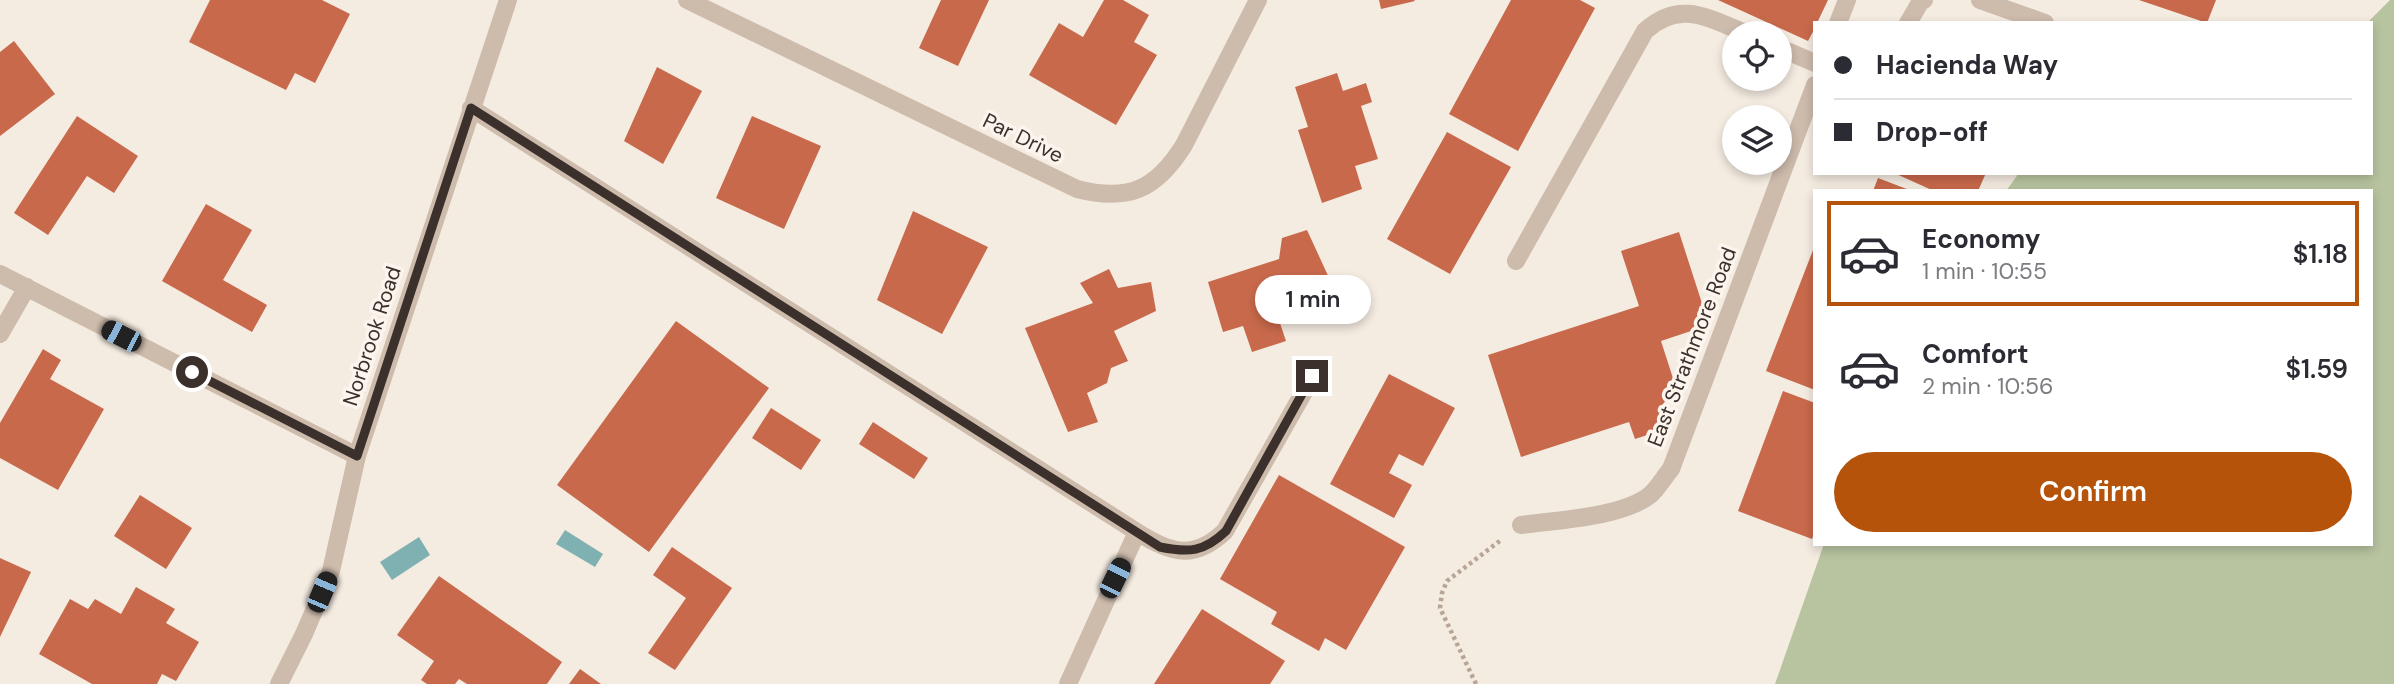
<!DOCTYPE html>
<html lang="en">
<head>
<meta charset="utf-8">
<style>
  body { margin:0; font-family:"DM Sans",sans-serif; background:#f7f7f7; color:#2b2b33; height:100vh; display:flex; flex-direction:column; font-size:26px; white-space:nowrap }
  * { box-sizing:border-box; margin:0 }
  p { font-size:23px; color:#7c7c81 }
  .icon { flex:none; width:38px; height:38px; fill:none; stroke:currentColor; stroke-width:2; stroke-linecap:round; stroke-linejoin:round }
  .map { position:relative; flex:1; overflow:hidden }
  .details { position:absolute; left:1813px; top:189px; width:560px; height:357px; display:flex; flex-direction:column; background:#fff; border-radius:0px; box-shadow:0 4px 10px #0003 }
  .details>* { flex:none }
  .guide { position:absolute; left:1813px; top:21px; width:560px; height:154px; border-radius:0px; box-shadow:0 4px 10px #0003; display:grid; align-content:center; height:154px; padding:0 21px; background:#fff }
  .tools { position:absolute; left:1722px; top:21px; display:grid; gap:14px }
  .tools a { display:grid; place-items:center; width:70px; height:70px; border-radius:50%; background:#fff; box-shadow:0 4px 10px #0003; font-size:35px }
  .end { position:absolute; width:32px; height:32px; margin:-16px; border:9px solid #3b302b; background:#fff; box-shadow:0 0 0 4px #fff }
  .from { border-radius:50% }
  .bubble { position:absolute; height:49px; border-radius:24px; background:#fff; box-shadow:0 4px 10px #0003; font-size:23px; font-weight:600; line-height:49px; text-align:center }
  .car { position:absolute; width:21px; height:42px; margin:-21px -10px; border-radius:9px; box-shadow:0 0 5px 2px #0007; background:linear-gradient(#222 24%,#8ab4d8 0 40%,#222 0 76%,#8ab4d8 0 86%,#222 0) }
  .guide b { display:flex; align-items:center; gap:24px; height:66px; font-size:26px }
  .guide b+b { border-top:2px solid #e1e1e2 }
  .guide i { width:18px; height:18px; background:#2b2b33 }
  ul { padding:12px 0 0; list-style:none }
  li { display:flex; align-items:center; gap:21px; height:105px; margin:0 14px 10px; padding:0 7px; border:4px solid transparent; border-radius:0px }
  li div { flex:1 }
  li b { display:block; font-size:26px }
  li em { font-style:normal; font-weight:600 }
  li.current { border-color:#b45309 }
  li>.icon { width:63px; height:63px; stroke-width:1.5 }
  .cta { display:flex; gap:14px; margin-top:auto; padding:14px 21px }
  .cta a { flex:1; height:80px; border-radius:42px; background:#b45309; color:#fff; font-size:28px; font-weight:600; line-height:80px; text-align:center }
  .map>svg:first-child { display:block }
  .green { fill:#b8c4a0 }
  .water { fill:#7fb0b2 }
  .building { fill:#c8694b }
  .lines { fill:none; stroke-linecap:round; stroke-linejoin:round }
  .path { stroke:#b9a596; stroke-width:4.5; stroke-dasharray:3.5 3.5; stroke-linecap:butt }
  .street { stroke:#cdbbac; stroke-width:18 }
  .route { stroke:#3b302b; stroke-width:9 }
  .labels { text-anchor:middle; stroke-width:7; stroke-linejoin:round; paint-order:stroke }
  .street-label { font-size:21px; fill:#3b302b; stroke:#fbf5ee }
</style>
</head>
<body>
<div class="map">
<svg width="2394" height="684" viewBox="0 0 2394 684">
  <rect width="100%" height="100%" fill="#f4ebe1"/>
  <!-- green -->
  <path class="green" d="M 2390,0 L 2394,0 L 2394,684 L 1775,684 L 1824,544 L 2371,544 L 2371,191 L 2006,191 L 2019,173 L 2371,173 L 2371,23 L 2367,23 Z"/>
  <!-- water -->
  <path class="water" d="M 565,530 L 603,554 L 595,567 L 556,544 Z
    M 419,537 L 430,555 L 392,580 L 380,562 Z"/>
  <!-- building -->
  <path class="building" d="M 210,0 L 322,0 L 350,14 L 315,83 L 295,73 L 286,90 L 189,42 Z
    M 941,0 L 989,0 L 958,66 L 919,48 Z
    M 1104,0 L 1123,0 L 1149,15 L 1134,42 L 1157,55 L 1116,125 L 1029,75 L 1059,23 L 1083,37 Z
    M 1379,0 L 1414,0 L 1415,1 L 1381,9 Z
    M 1511,0 L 1580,0 L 1595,8 L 1518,151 L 1449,114 Z
    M 1718,0 L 1828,0 L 1817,23 L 1815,23 L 1815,28 L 1808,41 Z
    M 2139,0 L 2216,0 L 2207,23 Z
    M 14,41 L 55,94 L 0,136 L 0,52 Z
    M 657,67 L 702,91 L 663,164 L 624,141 Z
    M 1337,73 L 1343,91 L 1366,83 L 1372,102 L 1361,106 L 1378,159 L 1355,166 L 1362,189 L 1322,203 L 1298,130 L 1308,127 L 1295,87 Z
    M 77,116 L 138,156 L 114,193 L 87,176 L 48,235 L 14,213 Z
    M 752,116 L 821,146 L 784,229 L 716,198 Z
    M 1447,132 L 1511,167 L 1450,274 L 1387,239 Z
    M 1894,173 L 1986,173 L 1978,191 L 1934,191 Z
    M 1878,178 L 1912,191 L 1873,191 Z
    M 206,204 L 252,230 L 223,280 L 267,305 L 252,332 L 162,281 Z
    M 913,211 L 988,247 L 942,334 L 877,300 Z
    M 1307,230 L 1336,293 L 1277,314 L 1286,341 L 1252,352 L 1243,326 L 1223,332 L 1208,282 L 1279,259 L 1282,238 Z
    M 1679,232 L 1709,325 L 1661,341 L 1679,397 L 1664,402 L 1672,427 L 1635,439 L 1629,422 L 1521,457 L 1488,355 L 1639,306 L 1621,251 Z
    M 1815,245 L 1815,390 L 1766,371 Z
    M 1109,269 L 1118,288 L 1151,282 L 1156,311 L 1114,331 L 1128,361 L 1111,368 L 1107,383 L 1087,393 L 1098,422 L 1068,432 L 1025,328 L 1093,303 L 1080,283 Z
    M 676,321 L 769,388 L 649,552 L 557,485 Z
    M 43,349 L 61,360 L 50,379 L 104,409 L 58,490 L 0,458 L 0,423 Z
    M 1389,374 L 1455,408 L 1423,466 L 1399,454 L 1389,473 L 1412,485 L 1394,518 L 1330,484 Z
    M 1783,391 L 1815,403 L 1815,531 L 1812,539 L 1738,511 Z
    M 771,408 L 821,440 L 801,470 L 752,438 Z
    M 873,422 L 928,458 L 914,479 L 859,444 Z
    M 1279,475 L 1405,547 L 1346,650 L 1325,638 L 1319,651 L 1271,624 L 1277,612 L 1220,579 Z
    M 140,495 L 192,528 L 166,569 L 114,536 Z
    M 672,547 L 732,588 L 675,670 L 648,653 L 686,598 L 653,575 Z
    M 0,558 L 31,572 L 0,637 Z
    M 439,576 L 562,662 L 547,684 L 467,684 L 459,679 L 455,684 L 427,684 L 421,680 L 434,661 L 397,635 Z
    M 136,587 L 175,609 L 166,623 L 199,642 L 176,681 L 162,674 L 157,684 L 92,684 L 39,654 L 70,599 L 88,609 L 95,599 L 121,614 Z
    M 1202,609 L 1285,661 L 1270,684 L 1154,684 Z
    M 580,669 L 601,684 L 569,684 Z"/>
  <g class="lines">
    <!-- path -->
    <path class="path" d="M 1476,684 L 1440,608 L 1442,593 L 1447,581 L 1501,540"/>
    <!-- street -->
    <path class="street" d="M 687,0 L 1077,189 C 1128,202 1156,190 1184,145 L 1258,0
      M 1980,0 L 2045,23
      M 1838,23 L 1847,0
      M 1908,23 L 1921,1 L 1924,0
      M 1780,48 L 1815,63
      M 471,108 L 1137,532 L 1068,684
      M 1516,261 L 1645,31 C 1679,0 1706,17 1745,33
      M 0,274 L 357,456
      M 0,334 L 27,287
      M 1521,525 C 1557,520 1623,517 1650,495 C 1658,488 1664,477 1671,469 L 1815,85
      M 1137,532 C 1170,553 1194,561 1225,531 L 1313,376
      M 279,684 L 304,634 L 331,571 L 357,456 L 508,0"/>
  </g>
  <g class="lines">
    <!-- route -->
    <path class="route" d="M 192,372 L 357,456 L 471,108 L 1160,547 C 1189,553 1204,552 1226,531 L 1312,376"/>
  </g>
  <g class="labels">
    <!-- street labels -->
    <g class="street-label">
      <text transform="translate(1023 138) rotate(26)" y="7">Par Drive</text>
      <text transform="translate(372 336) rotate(-72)" y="7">Norbrook Road</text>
      <text transform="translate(1692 347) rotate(-69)" y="7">East Strathmore Road</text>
    </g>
  </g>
</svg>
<div class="tools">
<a><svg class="icon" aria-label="locate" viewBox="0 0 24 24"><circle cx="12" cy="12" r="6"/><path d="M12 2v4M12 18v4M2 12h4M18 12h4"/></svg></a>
<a><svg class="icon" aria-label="layers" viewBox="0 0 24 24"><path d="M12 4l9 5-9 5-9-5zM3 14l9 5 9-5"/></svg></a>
</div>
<i class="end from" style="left:192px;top:372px"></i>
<i class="end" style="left:1312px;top:376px"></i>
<div class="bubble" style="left:1255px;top:275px;width:116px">1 min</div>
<i class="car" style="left:121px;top:336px;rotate:297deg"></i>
<i class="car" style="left:1115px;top:578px;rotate:26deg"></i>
<i class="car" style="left:322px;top:592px;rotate:23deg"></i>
<div class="guide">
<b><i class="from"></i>Hacienda Way</b>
<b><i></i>Drop-off</b>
</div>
<section class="details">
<ul>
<li class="current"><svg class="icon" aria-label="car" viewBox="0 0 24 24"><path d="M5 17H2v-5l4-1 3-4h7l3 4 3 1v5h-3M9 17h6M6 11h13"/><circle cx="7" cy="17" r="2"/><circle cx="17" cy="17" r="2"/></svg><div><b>Economy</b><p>1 min · 10:55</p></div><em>$1.18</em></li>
<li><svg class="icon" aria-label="car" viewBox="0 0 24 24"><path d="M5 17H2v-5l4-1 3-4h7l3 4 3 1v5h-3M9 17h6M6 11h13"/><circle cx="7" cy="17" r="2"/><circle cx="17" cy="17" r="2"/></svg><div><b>Comfort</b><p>2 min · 10:56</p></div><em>$1.59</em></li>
</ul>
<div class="cta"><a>Confirm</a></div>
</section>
</div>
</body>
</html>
